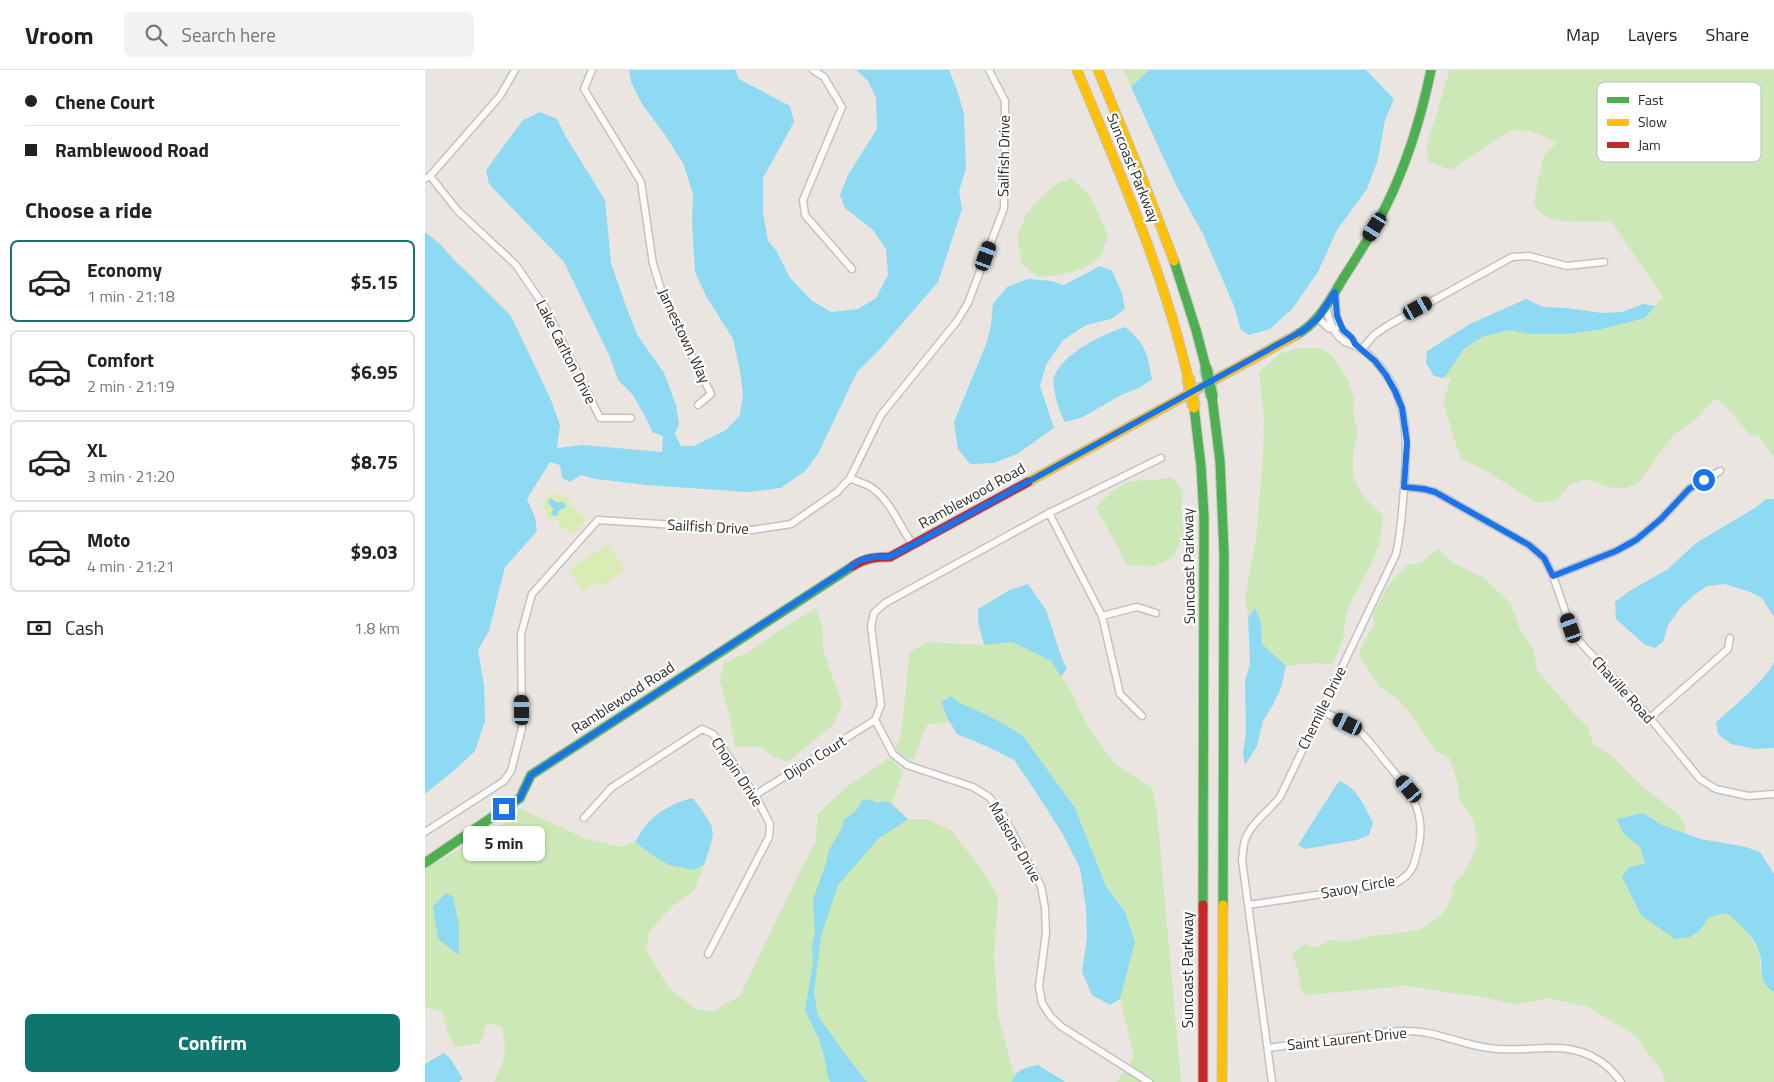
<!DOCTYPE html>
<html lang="en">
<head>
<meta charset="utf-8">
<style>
  body { margin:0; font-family:"Titillium Web",sans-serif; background:#f2f2f2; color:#222; height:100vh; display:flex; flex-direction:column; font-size:19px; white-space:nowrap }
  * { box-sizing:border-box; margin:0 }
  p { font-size:16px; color:#767676 }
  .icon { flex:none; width:28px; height:28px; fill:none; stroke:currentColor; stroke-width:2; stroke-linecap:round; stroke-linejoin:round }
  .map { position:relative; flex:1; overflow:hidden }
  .drawer { display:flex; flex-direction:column; background:#fff; width:425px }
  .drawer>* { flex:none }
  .hud { display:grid; align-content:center; height:110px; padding:0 25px; background:#fff }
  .end { position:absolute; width:22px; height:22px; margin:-11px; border:6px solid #1a73e8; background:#fff; box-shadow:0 0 0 2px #fff }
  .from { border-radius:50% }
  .bubble { position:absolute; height:35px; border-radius:8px; background:#fff; box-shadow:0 1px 4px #0004; font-size:16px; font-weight:700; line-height:35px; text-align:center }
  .car { position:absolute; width:15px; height:30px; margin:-15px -8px; border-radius:6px; box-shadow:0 0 4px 1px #0007; background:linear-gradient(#222 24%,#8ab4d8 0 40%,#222 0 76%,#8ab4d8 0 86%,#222 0) }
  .hud b { display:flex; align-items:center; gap:18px; height:48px; font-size:19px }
  .hud b+b { border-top:1px solid #e0e0e0 }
  .hud i { width:12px; height:12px; background:#222 }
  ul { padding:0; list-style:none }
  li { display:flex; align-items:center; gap:15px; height:82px; margin:0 10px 8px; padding:0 15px; border:2px solid #e0e0e0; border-radius:8px }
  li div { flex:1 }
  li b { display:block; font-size:19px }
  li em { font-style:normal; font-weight:700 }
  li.current { border-color:#0f766e }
  li>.icon { width:45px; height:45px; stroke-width:1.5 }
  h2 { padding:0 25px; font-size:22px; line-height:60px }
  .pay { display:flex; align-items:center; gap:12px; height:55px; padding:0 25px; font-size:19px }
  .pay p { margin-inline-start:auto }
  .primary-button { display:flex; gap:10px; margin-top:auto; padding:10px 25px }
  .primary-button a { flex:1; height:58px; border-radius:8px; background:#0f766e; color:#fff; font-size:20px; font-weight:700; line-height:58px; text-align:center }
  header { display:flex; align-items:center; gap:30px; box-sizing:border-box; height:70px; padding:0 25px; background:#fff; border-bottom:1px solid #e0e0e0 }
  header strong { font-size:24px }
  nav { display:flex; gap:28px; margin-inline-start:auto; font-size:18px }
  .search { width:350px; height:45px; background:#f2f2f2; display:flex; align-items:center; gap:12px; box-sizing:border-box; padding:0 18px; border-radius:8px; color:#767676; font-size:19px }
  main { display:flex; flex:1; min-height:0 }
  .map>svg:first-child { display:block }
  .green { fill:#cbe8b6 }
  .pitch { fill:#d8ecb3 }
  .water { fill:#8ddaf2 }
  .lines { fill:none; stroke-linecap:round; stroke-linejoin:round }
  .street-casing { stroke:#c3c1c2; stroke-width:9 }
  .fast-casing { stroke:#c3c1c2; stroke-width:11 }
  .slow-casing { stroke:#c3c1c2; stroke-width:11 }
  .jam-casing { stroke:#c3c1c2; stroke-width:11 }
  .street { stroke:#fcfbfa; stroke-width:6 }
  .fast { stroke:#4caf50; stroke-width:9 }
  .slow { stroke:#ffc107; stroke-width:9 }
  .jam { stroke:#c62828; stroke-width:9 }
  .fast-bridge-casing { stroke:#c5c3c1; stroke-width:14; stroke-linecap:butt }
  .slow-bridge-casing { stroke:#c5c3c1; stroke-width:14; stroke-linecap:butt }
  .fast-bridge { stroke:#4caf50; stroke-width:11 }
  .slow-bridge { stroke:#ffc107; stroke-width:11 }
  .route { stroke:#1a73e8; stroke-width:6 }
  .labels { text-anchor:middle; stroke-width:4.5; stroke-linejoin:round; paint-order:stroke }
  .street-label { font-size:15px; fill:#2b2b2b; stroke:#fff }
  .key { fill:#fff; stroke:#bfbfbf; stroke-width:1 }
  .key-label { font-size:14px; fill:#2b2b2b }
</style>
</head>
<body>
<header>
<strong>Vroom</strong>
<div class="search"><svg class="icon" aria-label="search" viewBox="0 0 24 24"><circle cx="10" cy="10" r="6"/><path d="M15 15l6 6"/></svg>Search here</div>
<nav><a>Map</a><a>Layers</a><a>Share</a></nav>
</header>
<main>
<section class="drawer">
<div class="hud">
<b><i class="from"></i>Chene Court</b>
<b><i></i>Ramblewood Road</b>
</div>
<h2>Choose a ride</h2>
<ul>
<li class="current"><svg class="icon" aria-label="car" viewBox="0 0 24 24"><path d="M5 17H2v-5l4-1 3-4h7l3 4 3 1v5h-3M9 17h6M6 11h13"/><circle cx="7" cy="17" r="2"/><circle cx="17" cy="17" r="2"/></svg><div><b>Economy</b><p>1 min · 21:18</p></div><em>$5.15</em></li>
<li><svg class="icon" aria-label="car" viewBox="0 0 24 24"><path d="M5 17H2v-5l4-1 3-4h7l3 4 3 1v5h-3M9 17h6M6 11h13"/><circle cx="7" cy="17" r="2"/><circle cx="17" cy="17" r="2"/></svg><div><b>Comfort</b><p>2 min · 21:19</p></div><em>$6.95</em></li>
<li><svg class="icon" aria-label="car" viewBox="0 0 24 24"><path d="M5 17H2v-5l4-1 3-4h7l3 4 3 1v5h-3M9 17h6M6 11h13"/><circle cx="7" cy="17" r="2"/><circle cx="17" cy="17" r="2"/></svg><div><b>XL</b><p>3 min · 21:20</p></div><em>$8.75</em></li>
<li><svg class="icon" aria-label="car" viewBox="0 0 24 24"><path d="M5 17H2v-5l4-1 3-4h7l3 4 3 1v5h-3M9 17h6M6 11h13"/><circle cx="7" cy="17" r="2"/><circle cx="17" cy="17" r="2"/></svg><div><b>Moto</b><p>4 min · 21:21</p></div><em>$9.03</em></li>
</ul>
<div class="pay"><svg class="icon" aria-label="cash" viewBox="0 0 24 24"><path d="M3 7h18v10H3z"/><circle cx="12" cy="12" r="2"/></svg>Cash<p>1.8 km</p></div>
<div class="primary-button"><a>Confirm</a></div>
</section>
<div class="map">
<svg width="1349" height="1012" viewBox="0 0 1349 1012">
  <rect width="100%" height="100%" fill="#eae5e0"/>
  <!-- green -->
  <path class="green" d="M 699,0 L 724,0 L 706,17 Z
    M 1025,0 L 1349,0 L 1349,388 L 1333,365 L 1325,365 L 1307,343 L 1291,328 L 1270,350 L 1249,364 L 1214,412 L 1199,419 L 1184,417 L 1162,409 L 1145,414 L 1133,429 L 1113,433 L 1092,421 L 1065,403 L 1036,389 L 1018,333 L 1026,308 L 1019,308 L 1039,279 L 1057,267 L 1084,260 L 1104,264 L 1142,264 L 1173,260 L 1220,248 L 1238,227 L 1186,151 C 1169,152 1130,154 1117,144 C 1114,141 1112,137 1109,134 L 1114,105 L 1119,85 L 1132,73 C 1120,67 1105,59 1091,60 C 1077,62 1040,91 1027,100 L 1003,92 L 1002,74 Z
    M 646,108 L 665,126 L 683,166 C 680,173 678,183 673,188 C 659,202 632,206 613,207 L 597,194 L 592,167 L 601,145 L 614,129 L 631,114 Z
    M 875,278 L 894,278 L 907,286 L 922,308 L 929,328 L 928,345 L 933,363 L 928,380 L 928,406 L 938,426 L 958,446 L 955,472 L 945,497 L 932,519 L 921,543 L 918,570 L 907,594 L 888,593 L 861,596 L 837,574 L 836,552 L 830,538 L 823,548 L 820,529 L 831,468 L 838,388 L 839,350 L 834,302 L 854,284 Z
    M 747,407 L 758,422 L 756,438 L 759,462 L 749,487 L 729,496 L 702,495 L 671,437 L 686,422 L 705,411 L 732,410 Z
    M 1013,479 L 1028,493 L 1058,507 L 1086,534 L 1095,559 L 1108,578 L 1112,600 L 1146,640 L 1163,658 L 1168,674 L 1187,686 L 1212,712 L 1257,748 L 1261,763 L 1237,755 L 1218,743 L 1198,763 L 1215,777 L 1220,795 L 1275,860 L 1284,847 L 1301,843 L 1320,859 L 1334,882 L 1336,905 L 1349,923 L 1349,1012 L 1240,1012 L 1237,1001 L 1209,965 L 1164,937 L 1123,928 L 1090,935 L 1063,928 L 979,916 L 881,925 L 876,919 L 873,900 L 867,884 L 879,874 L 891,878 L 905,870 L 921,872 L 951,865 L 969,864 L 996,859 L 1016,846 L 1025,831 L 1029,815 L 1039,803 L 1049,782 L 1052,768 L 1048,749 L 1034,729 L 1033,714 L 1024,687 L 1011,682 L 986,645 L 973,629 L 955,617 L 934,585 L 939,571 L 949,555 L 948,544 L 966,511 L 984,494 L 996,493 Z
    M 391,538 L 398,560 L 398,580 L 417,634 L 408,655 L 362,692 L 348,686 L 336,677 L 310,677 L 305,648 L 295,611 L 299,593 L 324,582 L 349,564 Z
    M 502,572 L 559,575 L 587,572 L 626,591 L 643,616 L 662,655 L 689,693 L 727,718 L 732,743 L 756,1012 L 689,1012 L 693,1011 L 709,986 L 695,929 L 710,872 L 700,842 L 681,816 L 650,738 L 624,703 L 526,626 L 516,632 L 524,651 L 502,655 L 487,692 L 470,679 L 476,664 L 485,582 Z
    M 465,688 L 478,701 L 467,733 L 483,749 L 502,749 L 527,761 L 560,804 L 573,828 L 569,884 L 573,946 L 589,1004 L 597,999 L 613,995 L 640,1012 L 69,1012 C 81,987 82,984 77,957 L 62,953 L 55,973 L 30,977 L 22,961 L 17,942 L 0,937 L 0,799 L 78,754 L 95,738 L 158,768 L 196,777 L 210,772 L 230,787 L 244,795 L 268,800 L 279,795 L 269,821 L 246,837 L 225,861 L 221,878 L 230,896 L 245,919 L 271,939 L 287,942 L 315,926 L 371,809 L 390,772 L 393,744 L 423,716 Z"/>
  <!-- pitch -->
  <path class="pitch" d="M 127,423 L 143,428 L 147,437 L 162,449 L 147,465 L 134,454 L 135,451 L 122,447 L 118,432 Z
    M 183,474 L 200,501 L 175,517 L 172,512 L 158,522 L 144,500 Z"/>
  <!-- water -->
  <path class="water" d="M 204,0 L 310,0 L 314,9 L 365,36 L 369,52 L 338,108 L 338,142 L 343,171 L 351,180 L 365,208 L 387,231 L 406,242 L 433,239 L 451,228 L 463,205 L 461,179 L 448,160 L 420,138 L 415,125 L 423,105 L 452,59 L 451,28 L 443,11 L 431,0 L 524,0 L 532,20 L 539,44 L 541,98 L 534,121 L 537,139 L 513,212 L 456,278 L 432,302 L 393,384 L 380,401 L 356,418 L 322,422 L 222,415 L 171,409 L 156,405 L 145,412 L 137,408 L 135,395 L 125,392 L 102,429 L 110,447 L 112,461 L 80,497 L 64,561 L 53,580 L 59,615 L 60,651 L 50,681 L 32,698 L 0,724 L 0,162 L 15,174 L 30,191 L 44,204 L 86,246 L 126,330 L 135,355 L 132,378 L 158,375 L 237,382 L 238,366 L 227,362 L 223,352 L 208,325 L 193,310 L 185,287 L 139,192 L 64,114 L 61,100 L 98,50 L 115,42 L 132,49 L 141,67 L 180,130 L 186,193 L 202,239 L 213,266 L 239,303 L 251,335 L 254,354 L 250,364 L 256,376 L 269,376 L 301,360 L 315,345 L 318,324 L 315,301 L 308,269 L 281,226 L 270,202 L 267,152 L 268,124 L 258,93 L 240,65 L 217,34 L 206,12 Z
    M 724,0 L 941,0 L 969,29 L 960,50 L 953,89 L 942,119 L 912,160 L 893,202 L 867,239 L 845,259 L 824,265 L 816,260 L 809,236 L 778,164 L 752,117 L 706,17 Z
    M 675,196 L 687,201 L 697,223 L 700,239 L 686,249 L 661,255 L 638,270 L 621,295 L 615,316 L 629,358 L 592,384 L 569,393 L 545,394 L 533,379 L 529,352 L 562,272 L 566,255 L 568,234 L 582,217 L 603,209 L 626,211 L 639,215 Z
    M 1101,229 L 1118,237 L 1142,238 L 1177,243 L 1197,242 L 1218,234 L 1230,236 L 1220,248 L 1173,260 L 1142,264 L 1104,264 L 1084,260 L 1057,267 L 1039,279 L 1019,308 L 1009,306 L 1001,293 L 1002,281 L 1045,254 Z
    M 700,257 C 721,274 722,283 727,309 L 714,318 L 698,324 L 656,348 L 640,352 C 635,344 626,316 629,307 C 637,284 678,264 700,257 Z
    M 126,428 L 131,432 L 139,432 L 142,437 L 134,440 L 132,446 L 126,445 L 128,439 L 123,432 Z
    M 1341,429 L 1349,429 L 1349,547 L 1337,528 L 1323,521 L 1299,514 L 1282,516 L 1269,525 L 1256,537 L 1243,555 L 1238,572 L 1230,578 L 1220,575 L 1191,549 L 1190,532 L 1203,522 L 1243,499 L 1271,473 L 1330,438 Z
    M 603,514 L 621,540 L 637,589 L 642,598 L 636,607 L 626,591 L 587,572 L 559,575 L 553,552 L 553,539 L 585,520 Z
    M 830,538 L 836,552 L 837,574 L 861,596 L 856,618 L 848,635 L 838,651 L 832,676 L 820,695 L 818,683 L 821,662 L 820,611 L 825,594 L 823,548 Z
    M 1349,592 L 1349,678 L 1331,679 L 1306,674 L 1293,664 L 1291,652 C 1306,639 1341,610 1349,592 Z
    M 526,626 L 535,633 L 570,649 L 598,666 L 650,738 L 681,816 L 700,842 L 710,872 L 695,929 L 685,935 L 667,925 L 657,902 L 662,868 L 661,838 L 655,798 L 637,763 L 611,722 L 589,690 L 563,677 L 532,664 L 524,651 L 516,632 Z
    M 914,711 C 932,717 940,737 948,753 L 944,765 L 932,770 L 880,779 L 873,775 Z
    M 268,728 C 292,761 292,757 279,795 L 268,800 L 244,795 L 230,787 L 210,772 C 214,766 217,759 222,754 C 232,742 252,731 268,728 Z
    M 437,729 L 446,730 L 452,733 L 457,731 L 465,733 L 483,749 L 453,769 L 413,815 L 396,866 L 389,922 L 393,946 L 422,987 L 442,1012 L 406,1012 L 403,1008 L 399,986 L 394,969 L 380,941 L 388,892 L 387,876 L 390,861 L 388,830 L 401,793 L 404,780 L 417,758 L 419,749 C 428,744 434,740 437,729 Z
    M 1218,743 L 1237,755 L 1276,769 L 1321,777 L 1335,782 L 1349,804 L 1349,923 C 1330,908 1340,897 1334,881 C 1328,865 1314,853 1301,843 L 1284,847 L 1275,860 L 1265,867 L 1250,869 L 1216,845 L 1197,807 L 1204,797 L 1220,794 L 1215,777 L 1198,763 L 1192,749 Z
    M 21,823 L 28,827 L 34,856 L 34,885 L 13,869 L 8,837 Z
    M 19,983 L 25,988 L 38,1009 L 34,1012 L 0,1012 L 0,994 Z
    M 613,995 L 640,1012 L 587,1012 C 591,999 601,998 613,995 Z"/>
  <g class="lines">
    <!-- street casing -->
    <g class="street-casing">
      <path id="street" d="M 167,0 L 159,19 L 216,112 L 228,194 L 239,229 L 286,324 L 273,335
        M 388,0 L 399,7 L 417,37 L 378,130 L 380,145 L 427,199
        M 5,106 L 33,141 L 91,195 L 121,239 L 175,348 L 206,348
        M 0,109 L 5,106 L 75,26 L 90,0
        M 910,222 C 911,234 910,249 917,259 C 921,265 927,267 930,274
        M 893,248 L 903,258 L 910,259
        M 937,279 L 949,265 L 962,256 L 1087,187 L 1104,186 L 1142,196 L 1179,192
        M 425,408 C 431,411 438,413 444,416 C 465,428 474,456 488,475
        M 979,417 L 999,419 L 1010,422 L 1104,475 L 1119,488 L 1128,506 L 1146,558 L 1155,572 L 1225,648 L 1275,709 L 1291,719 L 1323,726 L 1349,724
        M 624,443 L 677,546 L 695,624 L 717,646
        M 1128,506 L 1191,481 L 1211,470 L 1236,449 L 1264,419 L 1295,401
        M 677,546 L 712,537 L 731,543
        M 1225,648 L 1303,579 L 1305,568
        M 330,725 L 450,650
        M 159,748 L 186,718 L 277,659 L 288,664 L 330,725 L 345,754 L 344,767 L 283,884
        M 0,762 L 79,711 L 86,701 L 97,658 L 96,564 L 107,524 L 173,450 L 327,460 L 366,454 L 412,422 L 425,408 L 456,345 L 532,251 L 543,233 L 579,138 L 580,31 L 564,0
        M 823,835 L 971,813 C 987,804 989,797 993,779 C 1003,740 982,717 959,690 C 952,681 945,671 936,663 C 925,653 910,647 896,641
        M 843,978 C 871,974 898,971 926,967 C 945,964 964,960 983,961 C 1013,961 1041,977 1072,979 C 1112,982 1150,967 1184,998 C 1188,1003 1193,1007 1196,1012
        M 724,1012 L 637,957 L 626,947 L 617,933 L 614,916 L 621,863 L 620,838 L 616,816 L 577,743 L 564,727 L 548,717 L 482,695 L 468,684 L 450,650 L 456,635 L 446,556 L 449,543 L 460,533 L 624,443 L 736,388
        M 847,1012 L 817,790 C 818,784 818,776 820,770 C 826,753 844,741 855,727 L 971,484 C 976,463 977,441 979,419 C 982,371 986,328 949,290 C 942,282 935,277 925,274 C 909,269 904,250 901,237"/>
    </g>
    <!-- fast casing -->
    <g class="fast-casing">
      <path id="fast" d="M 749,191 L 771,260 L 781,298
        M 871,265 C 894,253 906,228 919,207 C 934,184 948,162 960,138 C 982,94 996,48 1006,0
        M 787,327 L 795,391 L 799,483 L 798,835
        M 769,337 L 776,396 L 779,447 L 778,835
        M 0,793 L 95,728 L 106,705 L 428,496"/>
    </g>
    <!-- slow casing -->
    <g class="slow-casing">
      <path id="slow" d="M 652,0 C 694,101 738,200 763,307
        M 673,0 L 718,110 L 749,191
        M 603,412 L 871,265
        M 797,1012 L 798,835"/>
    </g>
    <!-- jam casing -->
    <g class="jam-casing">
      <path id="jam" d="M 428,496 C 440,488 451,487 465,487 L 603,412
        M 778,1012 L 778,835"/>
    </g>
    <!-- street -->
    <use href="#street" class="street"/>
    <!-- fast -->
    <use href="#fast" class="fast"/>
    <!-- slow -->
    <use href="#slow" class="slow"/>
    <!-- jam -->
    <use href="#jam" class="jam"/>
    <!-- fast-bridge casing -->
    <g class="fast-bridge-casing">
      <path id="fast-bridge" d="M 781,298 L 787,327"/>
    </g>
    <!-- slow-bridge casing -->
    <g class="slow-bridge-casing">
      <path id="slow-bridge" d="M 763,307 L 769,337"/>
    </g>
    <!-- fast-bridge -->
    <use href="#fast-bridge" class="fast-bridge"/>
    <!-- slow-bridge -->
    <use href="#slow-bridge" class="slow-bridge"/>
  </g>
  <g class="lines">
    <!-- route -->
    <path class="route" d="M 79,739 L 95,728 L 106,705 L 436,490 L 449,487 L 464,487 L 488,475 L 879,260 L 893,248 L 910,222 L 912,246 L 918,260 L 927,268 L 930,274 L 950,291 L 961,305 L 970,321 L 977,338 L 982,372 L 979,417 L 999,419 L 1010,422 L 1104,475 L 1119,488 L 1128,506 L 1191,481 L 1211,470 L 1236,449 L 1264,419 L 1279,410"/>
  </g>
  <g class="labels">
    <!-- street labels -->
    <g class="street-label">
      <text transform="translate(579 86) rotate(-89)" y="5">Sailfish Drive</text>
      <text transform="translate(708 98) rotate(68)" y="5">Suncoast Parkway</text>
      <text transform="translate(259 266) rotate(65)" y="5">Jamestown Way</text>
      <text transform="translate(141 282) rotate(63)" y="5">Lake Carlton Drive</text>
      <text transform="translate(547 426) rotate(-29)" y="5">Ramblewood Road</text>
      <text transform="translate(283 457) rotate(3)" y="5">Sailfish Drive</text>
      <text transform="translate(764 496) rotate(-91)" y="5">Suncoast Parkway</text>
      <text transform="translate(1198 620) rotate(48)" y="5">Chaville Road</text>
      <text transform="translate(198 628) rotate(-33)" y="5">Ramblewood Road</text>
      <text transform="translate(897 638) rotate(-64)" y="5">Chemille Drive</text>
      <text transform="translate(390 688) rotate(-32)" y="5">Dijon Court</text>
      <text transform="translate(312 702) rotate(56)" y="5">Chopin Drive</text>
      <text transform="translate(590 772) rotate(60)" y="5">Maisons Drive</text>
      <text transform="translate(933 817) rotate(-10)" y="5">Savoy Circle</text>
      <text transform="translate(763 900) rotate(-90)" y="5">Suncoast Parkway</text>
      <text transform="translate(922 969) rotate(-6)" y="5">Saint Laurent Drive</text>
    </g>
  </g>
  <!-- legend -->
  <rect x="1172" y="12" width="164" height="80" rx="8" class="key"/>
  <rect x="1182" y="27" width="22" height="6" fill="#4caf50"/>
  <rect x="1182" y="49" width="22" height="7" fill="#ffc107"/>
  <rect x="1182" y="72" width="22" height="6" fill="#c62828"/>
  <g class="key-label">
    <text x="1213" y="35">Fast</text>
    <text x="1213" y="57">Slow</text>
    <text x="1213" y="80">Jam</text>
  </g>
</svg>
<i class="end from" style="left:1279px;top:410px"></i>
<i class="end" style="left:79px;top:739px"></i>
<div class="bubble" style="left:38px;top:756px;width:82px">5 min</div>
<i class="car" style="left:950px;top:157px;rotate:212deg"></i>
<i class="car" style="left:561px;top:186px;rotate:20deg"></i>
<i class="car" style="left:993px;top:238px;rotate:61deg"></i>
<i class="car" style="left:1146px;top:558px;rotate:341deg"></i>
<i class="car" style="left:97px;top:640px;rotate:359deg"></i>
<i class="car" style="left:923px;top:654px;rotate:296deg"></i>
<i class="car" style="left:984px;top:719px;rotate:320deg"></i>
</div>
</main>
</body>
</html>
